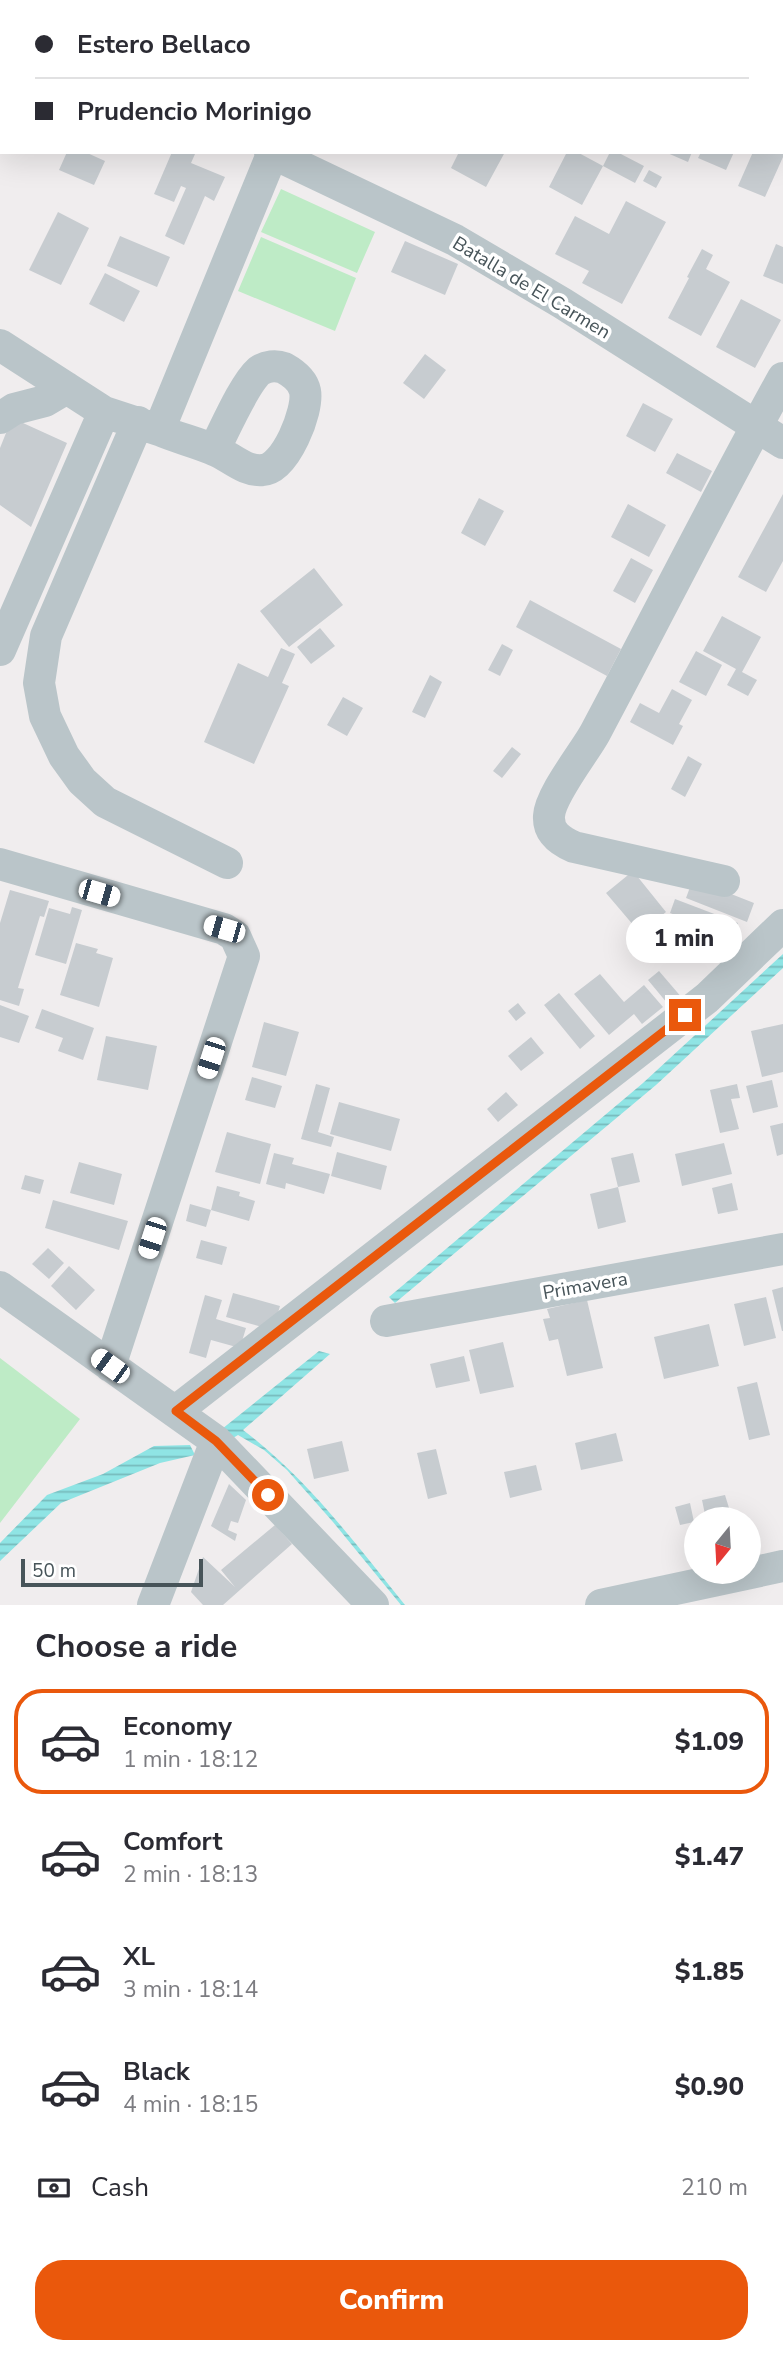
<!DOCTYPE html>
<html lang="en">
<head>
<meta charset="utf-8">
<style>
  body { margin:0; font-family:"Nunito Sans",sans-serif; background:#f2f2f3; color:#2b2b33; height:100vh; display:flex; flex-direction:column; font-size:26px; white-space:nowrap }
  * { box-sizing:border-box; margin:0 }
  p { font-size:23px; color:#7c7c81 }
  .icon { flex:none; width:38px; height:38px; fill:none; stroke:currentColor; stroke-width:2; stroke-linecap:round; stroke-linejoin:round }
  .map { position:relative; height:1605px; overflow:hidden }
  .sheet { display:flex; flex-direction:column; background:#fff; flex:1 }
  .sheet>* { flex:none }
  .hud { position:absolute; left:0px; top:0px; width:784px; height:154px; box-shadow:0 7px 28px #0002; display:grid; align-content:center; height:154px; padding:0 35px; background:#fff }
  .needle { width:46px; rotate:198deg }
  .buttons { position:absolute; left:684px; top:1507px; display:grid; gap:14px }
  .buttons a { display:grid; place-items:center; width:77px; height:77px; border-radius:50%; background:#fff; box-shadow:0 7px 28px #0002; font-size:35px }
  .scale { position:absolute; left:21px; bottom:18px; width:182px; box-sizing:border-box; padding-left:7px; border:4px solid #475459; border-top:0; font-size:19px; line-height:24px; white-space:nowrap; color:#475459; -webkit-text-stroke:5px #fff; paint-order:stroke }
  .end { position:absolute; width:32px; height:32px; margin:-16px; border:9px solid #ea580c; background:#fff; box-shadow:0 0 0 4px #fff }
  .from { border-radius:50% }
  .bubble { position:absolute; height:49px; border-radius:24px; background:#fff; box-shadow:0 7px 28px #0002; font-size:23px; font-weight:800; line-height:49px; text-align:center }
  .car { position:absolute; width:21px; height:42px; margin:-21px -10px; border-radius:9px; box-shadow:0 0 5px 2px #0007; background:linear-gradient(#fff 24%,#345 0 40%,#fff 0 76%,#345 0 86%,#fff 0) }
  .hud b { display:flex; align-items:center; gap:24px; height:66px; font-size:26px }
  .hud b+b { border-top:2px solid #e1e1e2 }
  .hud i { width:18px; height:18px; background:#2b2b33 }
  ul { padding:0; list-style:none }
  li { display:flex; align-items:center; gap:21px; height:105px; margin:0 14px 10px; padding:0 21px; border:4px solid transparent; border-radius:28px }
  li div { flex:1 }
  li b { display:block; font-size:26px }
  li em { font-style:normal; font-weight:800 }
  li.on { border-color:#ea580c }
  li>.icon { width:63px; height:63px; stroke-width:1.5 }
  h2 { padding:0 35px; font-size:32px; line-height:84px }
  .pay { display:flex; align-items:center; gap:18px; height:77px; padding:0 35px; font-size:26px }
  .pay p { margin-inline-start:auto }
  .button { display:flex; gap:14px; margin-top:auto; padding:14px 35px }
  .button a { flex:1; height:80px; border-radius:28px; background:#ea580c; color:#fff; font-size:28px; font-weight:800; line-height:80px; text-align:center }
  .map>svg:first-child { display:block }
  .grass { fill:#beebc6 }
  .water { fill:url(#water-rules) }
  .building { fill:#c7ccd0 }
  .lines { fill:none; stroke-linecap:round; stroke-linejoin:round }
  .minor { stroke:#bac5c9; stroke-width:32 }
  .route { stroke:#ea580c; stroke-width:9 }
  .labels { text-anchor:middle; stroke-width:7; stroke-linejoin:round; paint-order:stroke }
  .street-label { font-size:19px; fill:#475459; stroke:#fff }
</style>
</head>
<body>
<div class="map">
<svg width="783" height="1605" viewBox="0 0 783 1605">
  <defs>
    <pattern id="water-rules" width="6" height="5" patternUnits="userSpaceOnUse" patternTransform="scale(1.75)"><rect width="6" height="5" fill="#8fe4e4"/><path d="M0 2.5h6" fill="none" stroke="#77bbbc"/></pattern>
  </defs>
  <rect width="100%" height="100%" fill="#f0edee"/>
  <!-- grass -->
  <path class="grass" d="M 281,189 L 375,232 L 357,273 L 261,232 Z
    M 261,237 L 356,278 L 335,331 L 238,291 Z
    M 0,1358 L 80,1419 L 0,1523 Z"/>
  <!-- water -->
  <path class="water" d="M 783,954 L 783,968 L 656,1085 L 395,1303 L 389,1297 L 643,1083 Z
    M 319,1351 L 330,1354 L 243,1430 C 307,1478 355,1543 405,1605 L 401,1605 L 333,1522 L 287,1470 L 264,1450 L 238,1435 L 233,1438 L 222,1429 Z
    M 190,1445 L 195,1455 L 160,1463 L 61,1503 L 0,1561 L 0,1543 L 47,1495 L 103,1474 L 154,1446 Z"/>
  <!-- building -->
  <path class="building" d="M 67,152 L 85,152 L 105,161 L 94,185 L 59,170 Z
    M 172,152 L 195,154 L 191,163 L 225,177 L 214,201 L 205,196 L 184,245 L 165,236 L 186,188 L 181,186 L 174,202 L 154,194 Z
    M 459,152 L 505,152 L 486,187 L 451,168 Z
    M 567,152 L 577,152 L 603,166 L 582,205 L 549,187 Z
    M 610,152 L 617,152 L 644,166 L 635,183 L 603,166 Z
    M 665,152 L 692,152 L 688,162 Z
    M 701,152 L 734,152 L 726,170 L 698,158 Z
    M 753,152 L 783,152 L 783,157 L 765,197 L 738,186 Z
    M 649,170 L 662,177 L 656,188 L 643,181 Z
    M 626,201 L 666,222 L 622,304 L 582,283 L 589,271 L 555,254 L 575,216 L 609,234 Z
    M 58,212 L 89,228 L 61,285 L 29,270 Z
    M 120,236 L 170,257 L 157,287 L 107,266 Z
    M 405,241 L 458,264 L 445,295 L 391,272 Z
    M 776,244 L 783,247 L 783,284 L 763,276 Z
    M 702,249 L 713,255 L 706,269 L 730,282 L 701,336 L 668,318 L 689,278 L 687,277 Z
    M 105,273 L 140,291 L 124,322 L 89,304 Z
    M 741,299 L 781,320 L 755,368 L 716,347 Z
    M 425,354 L 446,370 L 424,399 L 403,383 Z
    M 643,403 L 673,419 L 655,452 L 626,436 Z
    M 12,418 L 67,443 L 31,527 L 0,505 L 0,448 Z
    M 677,453 L 712,471 L 701,492 L 666,473 Z
    M 783,494 L 783,561 L 766,592 L 738,577 Z
    M 479,498 L 504,511 L 485,546 L 461,533 Z
    M 628,504 L 666,525 L 649,557 L 611,537 Z
    M 631,558 L 653,570 L 635,603 L 613,591 Z
    M 314,568 L 343,605 L 289,647 L 260,611 Z
    M 530,600 L 621,649 L 607,676 L 516,627 Z
    M 722,616 L 761,637 L 742,672 L 757,680 L 748,696 L 727,685 L 736,669 L 703,651 Z
    M 320,628 L 335,646 L 311,664 L 297,647 Z
    M 502,644 L 513,650 L 500,676 L 488,670 Z
    M 281,648 L 295,654 L 282,683 L 289,686 L 254,764 L 204,742 L 238,663 L 268,677 Z
    M 696,651 L 722,665 L 706,696 L 679,682 Z
    M 430,675 L 442,682 L 425,718 L 412,712 Z
    M 672,689 L 692,700 L 679,724 L 683,726 L 673,745 L 630,722 L 640,703 L 659,713 Z
    M 343,697 L 363,708 L 347,736 L 327,725 Z
    M 512,747 L 521,754 L 502,778 L 493,771 Z
    M 688,756 L 702,764 L 685,797 L 671,789 Z
    M 633,871 L 666,912 L 640,933 L 606,893 Z
    M 693,879 L 754,903 L 747,922 L 686,898 Z
    M 10,890 L 49,901 L 44,917 L 40,916 L 18,988 L 24,989 L 19,1006 L 0,1000 L 0,923 Z
    M 675,899 L 738,923 L 726,954 L 701,944 L 707,927 L 670,913 Z
    M 72,907 L 82,910 L 66,964 L 35,955 L 49,908 L 70,914 Z
    M 76,943 L 98,949 L 96,953 L 113,958 L 99,1007 L 60,995 Z
    M 659,971 L 683,999 L 672,1009 L 648,980 Z
    M 600,974 L 624,1002 L 644,985 L 663,1007 L 642,1024 L 634,1014 L 609,1035 L 574,994 Z
    M 559,993 L 595,1036 L 580,1049 L 544,1005 Z
    M 518,1003 L 526,1013 L 516,1021 L 508,1011 Z
    M 0,1005 L 29,1016 L 19,1043 L 0,1037 Z
    M 42,1009 L 94,1028 L 83,1060 L 58,1051 L 63,1038 L 35,1028 Z
    M 264,1022 L 299,1032 L 286,1076 L 252,1067 Z
    M 783,1024 L 783,1072 L 762,1077 L 751,1031 Z
    M 106,1036 L 157,1046 L 148,1090 L 97,1080 Z
    M 531,1037 L 544,1053 L 521,1071 L 508,1056 Z
    M 252,1077 L 282,1086 L 275,1108 L 245,1100 Z
    M 772,1080 L 778,1107 L 753,1113 L 746,1086 Z
    M 316,1084 L 330,1088 L 318,1132 L 334,1137 L 331,1147 L 301,1139 Z
    M 737,1084 L 740,1098 L 731,1099 L 739,1129 L 720,1133 L 710,1090 Z
    M 506,1092 L 518,1105 L 498,1122 L 487,1109 Z
    M 339,1102 L 400,1119 L 391,1151 L 330,1134 Z
    M 783,1123 L 783,1154 L 777,1156 L 770,1126 Z
    M 227,1132 L 271,1144 L 260,1184 L 215,1172 Z
    M 724,1143 L 732,1174 L 682,1186 L 675,1154 Z
    M 337,1152 L 387,1166 L 381,1190 L 331,1176 Z
    M 274,1153 L 294,1158 L 292,1164 L 330,1174 L 324,1194 L 286,1183 L 285,1189 L 266,1184 Z
    M 633,1153 L 640,1182 L 618,1187 L 611,1158 Z
    M 79,1162 L 122,1174 L 114,1205 L 70,1193 Z
    M 25,1175 L 44,1180 L 40,1194 L 21,1189 Z
    M 732,1183 L 738,1210 L 718,1214 L 712,1188 Z
    M 217,1186 L 240,1192 L 239,1196 L 255,1201 L 249,1221 L 211,1210 L 206,1227 L 186,1221 L 190,1204 L 211,1210 Z
    M 618,1187 L 626,1222 L 598,1229 L 590,1194 Z
    M 53,1200 L 128,1221 L 119,1250 L 45,1228 Z
    M 201,1240 L 227,1247 L 222,1265 L 196,1258 Z
    M 48,1248 L 64,1263 L 49,1279 L 32,1264 Z
    M 69,1266 L 95,1290 L 76,1310 L 51,1286 Z
    M 783,1287 L 783,1331 L 782,1331 L 772,1290 Z
    M 233,1293 L 280,1306 L 273,1330 L 226,1317 Z
    M 205,1295 L 222,1300 L 216,1319 L 246,1328 L 240,1348 L 211,1340 L 206,1358 L 189,1353 Z
    M 766,1297 L 776,1338 L 744,1346 L 734,1304 Z
    M 587,1300 L 603,1368 L 567,1376 L 558,1339 L 549,1341 L 543,1319 L 550,1318 L 547,1309 Z
    M 709,1324 L 719,1366 L 664,1379 L 654,1337 Z
    M 503,1342 L 514,1387 L 480,1394 L 469,1350 Z
    M 464,1356 L 470,1381 L 436,1388 L 430,1364 Z
    M 757,1382 L 770,1435 L 749,1440 L 737,1387 Z
    M 616,1433 L 623,1461 L 581,1470 L 575,1443 Z
    M 342,1441 L 349,1471 L 314,1479 L 307,1449 Z
    M 436,1449 L 447,1494 L 428,1499 L 417,1453 Z
    M 536,1465 L 542,1490 L 510,1498 L 504,1472 Z
    M 229,1484 L 246,1500 L 238,1523 L 231,1521 L 228,1530 L 237,1534 L 235,1541 L 211,1526 Z
    M 725,1495 L 729,1508 L 725,1508 L 728,1519 L 706,1519 L 702,1500 Z
    M 690,1503 L 694,1522 L 680,1525 L 675,1507 Z
    M 275,1525 L 292,1544 L 223,1605 L 203,1605 L 191,1592 L 203,1557 L 235,1587 L 221,1570 Z"/>
  <g class="lines">
    <!-- minor -->
    <path class="minor" d="M 603,0 L 607,2
      M 343,2 L 344,0
      M 0,25 L 2,26
      M 782,76 L 783,76
      M 270,152 L 455,240 L 562,303 L 783,443
      M 0,345 L 104,412 L 159,430 L 273,152
      M 0,418 L 14,409 L 45,401 L 67,388
      M 138,422 L 46,636 L 39,683 L 45,716 L 64,756 L 82,781 L 105,802 L 227,863
      M 159,430 C 177,438 196,442 214,450 C 230,456 244,472 263,470 C 285,469 309,411 305,391 C 303,381 293,373 284,368 C 276,365 266,366 259,371 C 244,384 224,431 214,450
      M 0,650 L 104,412
      M 0,864 L 224,929 L 235,936 L 244,956 L 110,1366
      M 724,881 L 574,847 C 560,841 548,833 549,816 C 550,795 584,753 595,733 C 658,615 718,495 783,378
      M 0,1287 L 216,1441 L 373,1605
      M 386,1321 L 783,1249
      M 176,1411 L 707,998 L 783,925
      M 153,1605 L 216,1441
      M 601,1605 L 783,1566"/>
  </g>
  <g class="lines">
    <!-- route -->
    <path class="route" d="M 268,1495 L 216,1441 L 176,1411 L 685,1015"/>
  </g>
  <g class="labels">
    <!-- street labels -->
    <g class="street-label">
      <text transform="translate(532 287) rotate(31)" y="7">Batalla de El Carmen</text>
      <text transform="translate(585 1285) rotate(-10)" y="7">Primavera</text>
    </g>
  </g>
</svg>
<div class="buttons">
<a><svg class="needle" viewBox="-14 -14 28 28"><path d="M0-13l5 13h-10z" fill="#e53935"/><path d="M0 13l5-13h-10z" fill="#7c7c81"/></svg></a>
</div>
<div class="scale">50 m</div>
<i class="end from" style="left:268px;top:1495px"></i>
<i class="end" style="left:685px;top:1015px"></i>
<div class="bubble" style="left:626px;top:914px;width:116px">1 min</div>
<i class="car" style="left:99px;top:893px;rotate:106deg"></i>
<i class="car" style="left:224px;top:929px;rotate:286deg"></i>
<i class="car" style="left:211px;top:1058px;rotate:198deg"></i>
<i class="car" style="left:152px;top:1238px;rotate:198deg"></i>
<i class="car" style="left:110px;top:1366px;rotate:306deg"></i>
<div class="hud">
<b><i class="from"></i>Estero Bellaco</b>
<b><i></i>Prudencio Morinigo</b>
</div>
</div>
<section class="sheet">
<h2>Choose a ride</h2>
<ul>
<li class="on"><svg class="icon" aria-label="car" viewBox="0 0 24 24"><path d="M5 17H2v-5l4-1 3-4h7l3 4 3 1v5h-3M9 17h6M6 11h13"/><circle cx="7" cy="17" r="2"/><circle cx="17" cy="17" r="2"/></svg><div><b>Economy</b><p>1 min · 18:12</p></div><em>$1.09</em></li>
<li><svg class="icon" aria-label="car" viewBox="0 0 24 24"><path d="M5 17H2v-5l4-1 3-4h7l3 4 3 1v5h-3M9 17h6M6 11h13"/><circle cx="7" cy="17" r="2"/><circle cx="17" cy="17" r="2"/></svg><div><b>Comfort</b><p>2 min · 18:13</p></div><em>$1.47</em></li>
<li><svg class="icon" aria-label="car" viewBox="0 0 24 24"><path d="M5 17H2v-5l4-1 3-4h7l3 4 3 1v5h-3M9 17h6M6 11h13"/><circle cx="7" cy="17" r="2"/><circle cx="17" cy="17" r="2"/></svg><div><b>XL</b><p>3 min · 18:14</p></div><em>$1.85</em></li>
<li><svg class="icon" aria-label="car" viewBox="0 0 24 24"><path d="M5 17H2v-5l4-1 3-4h7l3 4 3 1v5h-3M9 17h6M6 11h13"/><circle cx="7" cy="17" r="2"/><circle cx="17" cy="17" r="2"/></svg><div><b>Black</b><p>4 min · 18:15</p></div><em>$0.90</em></li>
</ul>
<div class="pay"><svg class="icon" aria-label="cash" viewBox="0 0 24 24"><path d="M3 7h18v10H3z"/><circle cx="12" cy="12" r="2"/></svg>Cash<p>210 m</p></div>
<div class="button"><a>Confirm</a></div>
</section>
</body>
</html>
